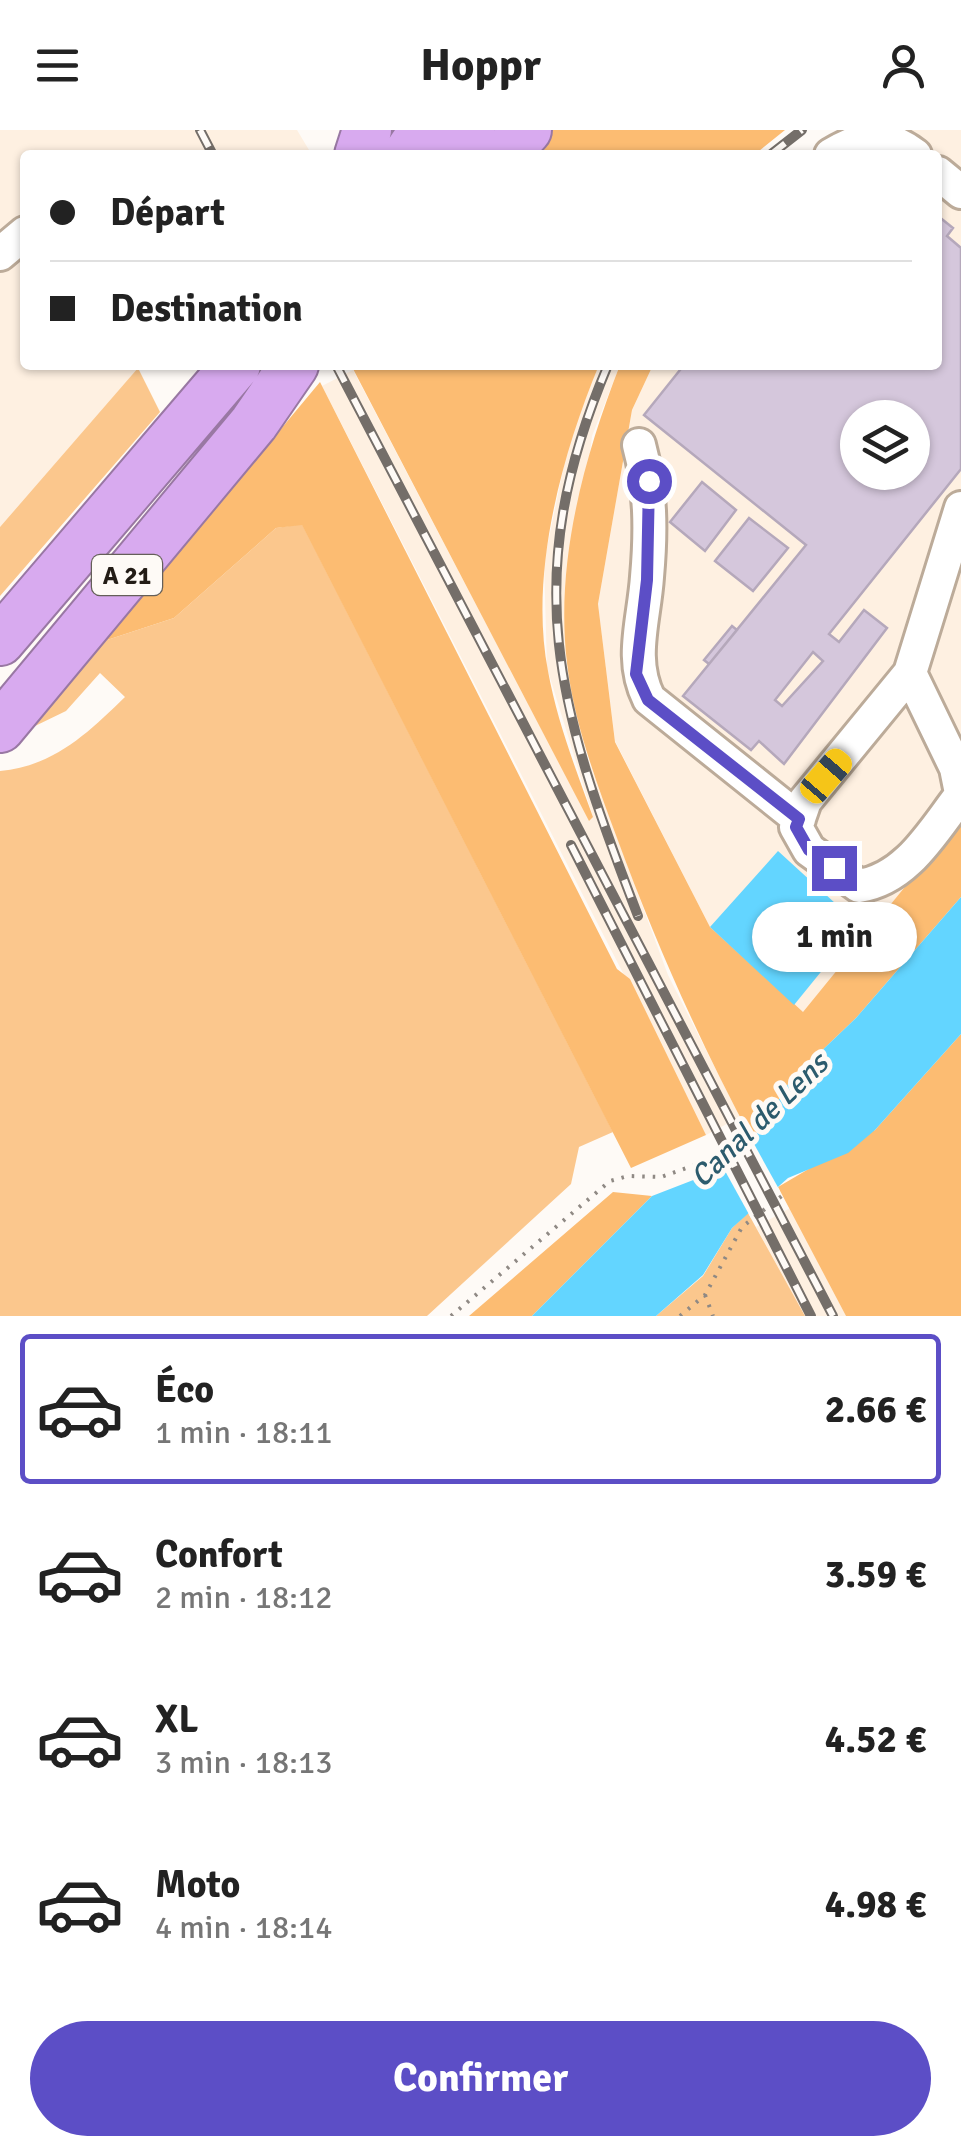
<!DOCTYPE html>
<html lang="fr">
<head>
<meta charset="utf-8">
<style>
  body { margin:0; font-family:Signika,sans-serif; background:#f2f2f2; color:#222; height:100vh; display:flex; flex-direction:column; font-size:38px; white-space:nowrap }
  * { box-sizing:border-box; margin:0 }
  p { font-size:32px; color:#767676 }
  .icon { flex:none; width:55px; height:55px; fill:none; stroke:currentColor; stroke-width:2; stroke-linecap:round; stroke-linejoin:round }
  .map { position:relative; height:1186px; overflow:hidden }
  .details { display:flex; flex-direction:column; background:#fff; flex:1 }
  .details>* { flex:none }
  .hud { position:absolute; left:20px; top:20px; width:922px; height:220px; border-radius:10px; box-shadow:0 2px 8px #0004; display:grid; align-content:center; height:220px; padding:0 30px; background:#fff }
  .fabs { position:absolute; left:840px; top:270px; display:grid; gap:20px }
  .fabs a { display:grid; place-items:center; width:90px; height:90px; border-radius:50%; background:#fff; box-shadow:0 2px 8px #0004; font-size:50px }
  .end { position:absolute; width:45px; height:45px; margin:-22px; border:12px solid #5c4ec6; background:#fff; box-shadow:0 0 0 5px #fff }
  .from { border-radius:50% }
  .bubble { position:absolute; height:70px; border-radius:35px; background:#fff; box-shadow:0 2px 8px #0004; font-size:32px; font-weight:700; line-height:70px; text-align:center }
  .car { position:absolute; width:30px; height:60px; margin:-30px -15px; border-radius:12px; box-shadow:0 0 8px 2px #0007; background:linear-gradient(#f5c518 24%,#345 0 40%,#f5c518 0 76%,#345 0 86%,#f5c518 0) }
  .hud b { display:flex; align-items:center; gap:35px; height:95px; font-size:38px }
  .hud b+b { border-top:2px solid #e0e0e0 }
  .hud i { width:25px; height:25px; background:#222 }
  ul { padding:18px 0 0; list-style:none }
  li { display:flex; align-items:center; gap:30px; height:150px; margin:0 20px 15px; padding:0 10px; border:5px solid transparent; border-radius:10px }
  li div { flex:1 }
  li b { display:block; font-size:38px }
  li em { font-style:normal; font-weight:700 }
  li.current { border-color:#5c4ec6 }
  li>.icon { width:90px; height:90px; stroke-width:1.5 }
  .button { display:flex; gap:20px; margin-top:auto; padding:20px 30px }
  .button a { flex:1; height:115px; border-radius:60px; background:#5c4ec6; color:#fff; font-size:40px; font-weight:700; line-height:115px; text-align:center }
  header { display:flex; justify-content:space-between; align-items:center; height:130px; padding:0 30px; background:#fff; font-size:45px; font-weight:700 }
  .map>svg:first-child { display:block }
  .built { fill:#fef0e1; fill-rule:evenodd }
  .green { fill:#fbc78d }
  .forest { fill:#fcbc72 }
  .water { fill:#63d5ff }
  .pier { fill:#fefaf6 }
  .building { fill:#d5c7dc; stroke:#b5a8bb; stroke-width:2.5; fill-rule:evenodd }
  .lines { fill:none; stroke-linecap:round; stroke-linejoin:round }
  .minor-casing { stroke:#bcab99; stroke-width:38 }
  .highway-casing { stroke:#9978a3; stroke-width:52 }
  .path { stroke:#8f8984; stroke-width:4; stroke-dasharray:2.5 8; stroke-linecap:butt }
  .minor { stroke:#fff; stroke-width:32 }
  .highway { stroke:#d8aaef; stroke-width:48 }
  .rail-casing { stroke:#746e69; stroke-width:10 }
  .rail { stroke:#fefaf6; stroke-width:6; stroke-dasharray:19; stroke-linecap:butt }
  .route { stroke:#5c4ec6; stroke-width:12 }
  .labels { text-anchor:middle; stroke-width:10; stroke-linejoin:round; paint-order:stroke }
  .shield { fill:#fefaf6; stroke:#655f59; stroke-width:2.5 }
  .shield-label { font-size:25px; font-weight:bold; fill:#231c16 }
  .water-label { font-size:30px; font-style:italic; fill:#2c5b6d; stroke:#fefaf6 }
</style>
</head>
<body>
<header><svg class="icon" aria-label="menu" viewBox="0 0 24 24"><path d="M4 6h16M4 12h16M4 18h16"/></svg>Hoppr<svg class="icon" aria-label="person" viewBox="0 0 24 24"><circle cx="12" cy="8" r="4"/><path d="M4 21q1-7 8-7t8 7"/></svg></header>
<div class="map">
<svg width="961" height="1186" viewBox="0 0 961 1186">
  <rect width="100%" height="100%" fill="#fefaf6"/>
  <!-- built -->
  <path class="built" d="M 0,0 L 297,0 L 312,25 L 25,25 L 25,235 L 141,235 L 0,397 Z
    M 855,0 L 961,0 L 961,688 L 803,883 L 710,797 L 615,611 L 598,474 L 632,280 L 653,235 L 938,235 L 938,25 L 819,25 ZM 858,288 L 912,288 L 912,342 L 858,342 Z
    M 599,235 L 620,235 L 592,306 L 566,532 L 587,626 L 668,845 L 740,987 L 706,1005 L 322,256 L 353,240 L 589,690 L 593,687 L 547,538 L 544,432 L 570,306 Z
    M 790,1078 L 846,1186 L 805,1186 L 756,1097 Z"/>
  <!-- green -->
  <path class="green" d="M 138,238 L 160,282 L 0,466 L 0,397 Z
    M 302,394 L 613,1002 L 579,1017 L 571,1054 L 427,1186 L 0,1186 L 0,641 C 54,636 88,603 125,567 L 100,543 L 66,581 L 35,596 L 104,511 L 174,488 L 276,398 Z
    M 748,1083 L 805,1186 L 656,1186 L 703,1146 L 732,1098 Z"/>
  <!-- forest -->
  <path class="forest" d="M 550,0 L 785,0 L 754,25 L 527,25 Z
    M 351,235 L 599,235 C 562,324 529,444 548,541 C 557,591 576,640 593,687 L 589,691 Z
    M 620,235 L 653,235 L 632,280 L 598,474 L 615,612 L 710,797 L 803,882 L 961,688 L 961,767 L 856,888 L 790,951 L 761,999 L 751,1008 C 699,910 655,812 617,708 C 596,651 574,593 567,533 C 555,432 584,327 620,235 Z
    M 320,252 L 617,839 L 630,849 L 706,1005 L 631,1038 L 302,395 L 276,398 L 174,488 L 104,511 Z
    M 961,904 L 961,1186 L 846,1186 L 778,1057 L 875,1000 Z
    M 613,1062 L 652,1066 L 532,1186 L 469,1186 Z"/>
  <!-- water -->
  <path class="water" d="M 778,721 L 859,795 L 794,875 L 710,797 Z
    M 961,767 L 961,904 L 875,1000 L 848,1023 L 788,1048 L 732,1098 L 703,1145 L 656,1186 L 532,1186 L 652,1066 L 714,1042 L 761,999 L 790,951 L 856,888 Z"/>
  <!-- pier -->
  <path class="pier" d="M 748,1003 L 780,1061 L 751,1088 L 719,1030 Z"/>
  <!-- building -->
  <path class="building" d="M 938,86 L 953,98 L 947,106 L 961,118 L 961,339 L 829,504 L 839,512 L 864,480 L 887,498 L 784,634 L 759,611 L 751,620 L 683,566 L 806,415 L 644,285 L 684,235 L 938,235 ZM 858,288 L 912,288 L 912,342 L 858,342 ZM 813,522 L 823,531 L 782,576 L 775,570 Z
    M 702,352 L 736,380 L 705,421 L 670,392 Z
    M 749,388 L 788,418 L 753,461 L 715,431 Z
    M 732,496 L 737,500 L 709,534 L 704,530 Z"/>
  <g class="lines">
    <!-- minor casing -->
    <g class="minor-casing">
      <path id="minor" d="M 831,25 C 862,6 885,2 915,25
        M 938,43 L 961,62
        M 0,124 L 25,103
        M 639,315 C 651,359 651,402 647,447 C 644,491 629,529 649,569 L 799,689
        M 961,378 L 910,543 L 805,671 L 796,697 L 809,720 L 859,756 C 907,749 933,701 961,665
        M 910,543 L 956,638 L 961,663"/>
    </g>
    <!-- highway casing -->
    <g class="highway-casing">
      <path id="highway" d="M 359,25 L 367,0
        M 407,25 L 424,0
        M 454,25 L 470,0
        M 504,25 L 527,0
        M 0,511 L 236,235
        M 0,598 L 254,293 L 294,235"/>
    </g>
    <!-- path -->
    <path class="path" d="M 705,1165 L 713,1186
      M 451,1186 L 610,1051 L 628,1046 L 661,1047 L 718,1027
      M 680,1186 L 705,1165 L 742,1097 L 783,1065"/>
    <!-- minor -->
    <use href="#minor" class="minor"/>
    <!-- highway -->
    <use href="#highway" class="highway"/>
    <!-- rail casing -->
    <g class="rail-casing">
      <path id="rail" d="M 200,0 L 213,25
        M 770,25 L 802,0
        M 336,235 L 833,1186
        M 608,235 C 517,450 558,579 638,786
        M 571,715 L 811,1186"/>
    </g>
    <!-- rail -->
    <use href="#rail" class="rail"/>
  </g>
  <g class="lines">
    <!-- route -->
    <path class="route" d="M 649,351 L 647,450 L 636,544 L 648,570 L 799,689 L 796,697 L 809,720 L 834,738"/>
  </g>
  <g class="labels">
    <!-- shield labels -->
    <rect class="shield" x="92" y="425" width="70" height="40" rx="8"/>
    <g class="shield-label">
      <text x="127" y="454">A 21</text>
    </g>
    <!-- water labels -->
    <g class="water-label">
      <text transform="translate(759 990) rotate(-44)" y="10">Canal de Lens</text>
    </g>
  </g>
</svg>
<div class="fabs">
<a><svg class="icon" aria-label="layers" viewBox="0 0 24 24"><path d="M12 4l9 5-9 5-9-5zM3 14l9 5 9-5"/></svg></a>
</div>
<i class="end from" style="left:649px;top:351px"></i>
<i class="end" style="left:834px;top:738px"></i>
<div class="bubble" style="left:752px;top:772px;width:165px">1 min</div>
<i class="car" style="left:826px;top:646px;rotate:41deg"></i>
<div class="hud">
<b><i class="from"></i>Départ</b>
<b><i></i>Destination</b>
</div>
</div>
<section class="details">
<ul>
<li class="current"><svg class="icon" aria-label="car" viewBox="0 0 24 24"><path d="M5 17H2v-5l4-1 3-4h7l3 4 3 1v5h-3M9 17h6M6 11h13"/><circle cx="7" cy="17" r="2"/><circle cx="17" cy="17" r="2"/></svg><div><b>Éco</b><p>1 min · 18:11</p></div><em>2.66 €</em></li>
<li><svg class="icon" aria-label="car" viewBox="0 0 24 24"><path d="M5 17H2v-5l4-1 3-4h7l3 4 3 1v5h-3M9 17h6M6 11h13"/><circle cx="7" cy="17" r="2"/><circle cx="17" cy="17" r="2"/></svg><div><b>Confort</b><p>2 min · 18:12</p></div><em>3.59 €</em></li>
<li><svg class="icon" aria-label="car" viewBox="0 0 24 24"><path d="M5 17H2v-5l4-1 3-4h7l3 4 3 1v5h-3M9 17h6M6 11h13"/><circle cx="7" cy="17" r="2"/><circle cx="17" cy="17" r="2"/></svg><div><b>XL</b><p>3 min · 18:13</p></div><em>4.52 €</em></li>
<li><svg class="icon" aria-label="car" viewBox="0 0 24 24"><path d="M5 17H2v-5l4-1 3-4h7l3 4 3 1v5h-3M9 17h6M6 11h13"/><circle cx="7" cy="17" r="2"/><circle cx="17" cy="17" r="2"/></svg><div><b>Moto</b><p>4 min · 18:14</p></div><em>4.98 €</em></li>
</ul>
<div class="button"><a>Confirmer</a></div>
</section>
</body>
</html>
